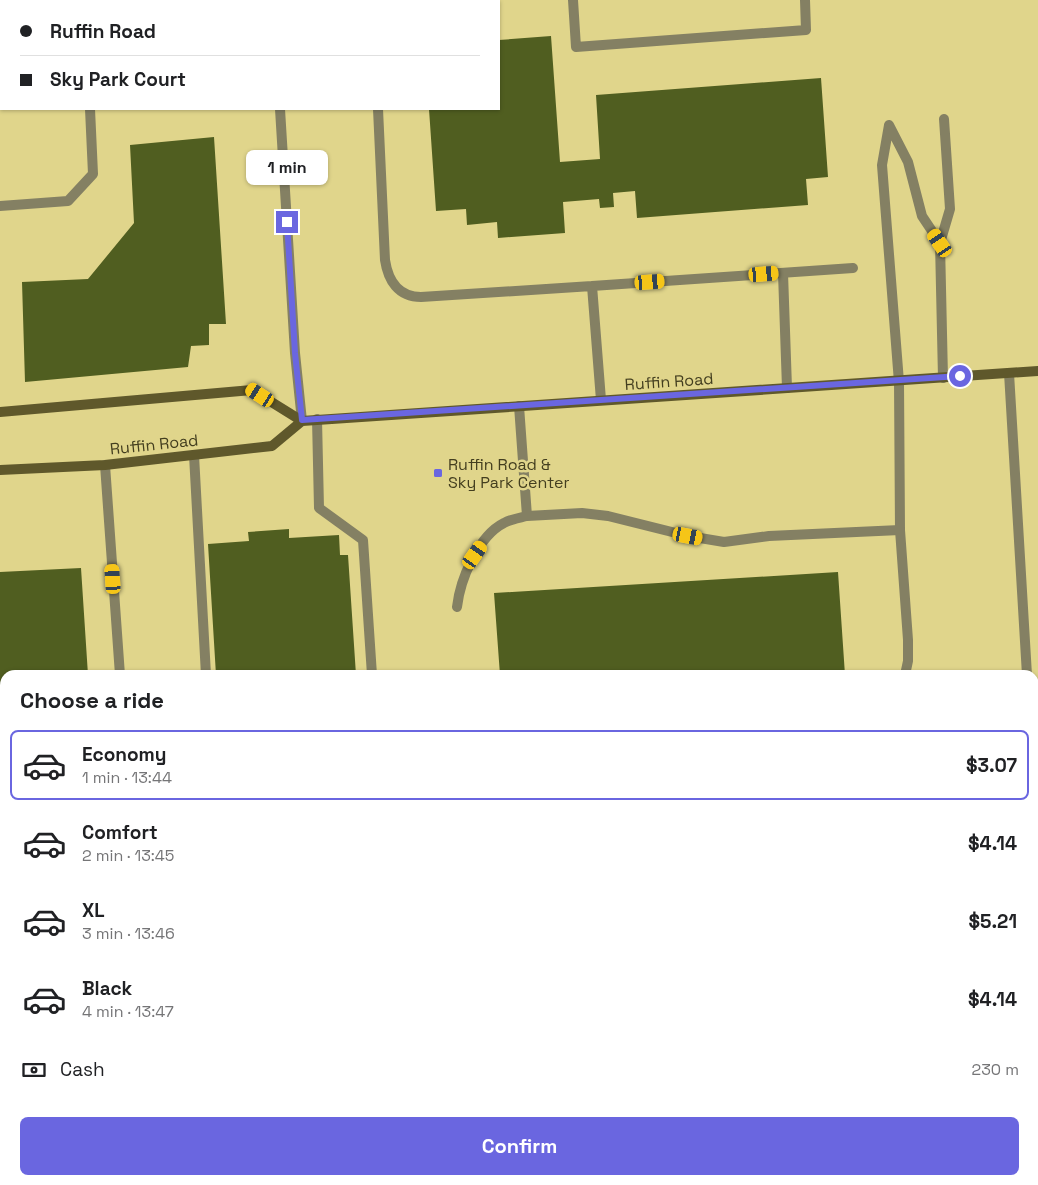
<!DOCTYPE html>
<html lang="en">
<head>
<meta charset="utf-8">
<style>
  body { margin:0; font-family:"Space Grotesk",sans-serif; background:#f2f2f2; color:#202124; height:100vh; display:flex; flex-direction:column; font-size:19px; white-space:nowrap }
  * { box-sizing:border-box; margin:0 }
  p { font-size:16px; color:#757577 }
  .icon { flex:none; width:28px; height:28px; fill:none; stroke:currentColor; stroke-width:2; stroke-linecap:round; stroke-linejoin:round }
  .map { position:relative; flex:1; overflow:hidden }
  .details { position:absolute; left:0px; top:670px; width:1039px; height:515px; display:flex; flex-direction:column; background:#fff; border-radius:15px 15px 0 0; box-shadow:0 1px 4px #0004 }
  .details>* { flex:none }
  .top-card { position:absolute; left:0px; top:0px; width:500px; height:110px; box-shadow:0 1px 4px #0004; display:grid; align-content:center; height:110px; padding:0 20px; background:#fff }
  .end { position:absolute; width:22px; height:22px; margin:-11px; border:6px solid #6a66e0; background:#fff; box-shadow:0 0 0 2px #fff }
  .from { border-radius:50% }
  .bubble { position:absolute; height:35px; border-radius:8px; background:#fff; box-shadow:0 1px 4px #0004; font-size:16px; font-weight:800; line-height:35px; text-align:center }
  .car { position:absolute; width:15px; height:30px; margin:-15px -8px; border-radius:6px; box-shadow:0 0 4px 1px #0007; background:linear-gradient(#f5c518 24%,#345 0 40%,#f5c518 0 76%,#345 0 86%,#f5c518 0) }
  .top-card b { display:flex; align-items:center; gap:18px; height:48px; font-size:19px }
  .top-card b+b { border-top:1px solid #e0e0e0 }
  .top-card i { width:12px; height:12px; background:#202124 }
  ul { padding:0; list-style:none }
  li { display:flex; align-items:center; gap:15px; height:70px; margin:0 10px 8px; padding:0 10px; border:2px solid transparent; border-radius:8px }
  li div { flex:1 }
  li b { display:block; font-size:19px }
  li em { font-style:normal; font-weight:800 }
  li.on { border-color:#6a66e0 }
  li>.icon { width:45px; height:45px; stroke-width:1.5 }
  h2 { padding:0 20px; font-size:22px; line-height:60px }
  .pay { display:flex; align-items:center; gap:12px; height:55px; padding:0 20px; font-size:19px }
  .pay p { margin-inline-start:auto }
  .primary-button { display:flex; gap:10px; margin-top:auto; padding:10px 20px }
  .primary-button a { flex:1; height:58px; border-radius:8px; background:#6a66e0; color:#fff; font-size:20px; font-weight:800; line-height:58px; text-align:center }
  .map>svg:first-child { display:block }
  .green { fill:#e1987d }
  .building { fill:#505e20 }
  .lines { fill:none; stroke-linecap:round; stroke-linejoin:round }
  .service { stroke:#848063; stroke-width:10 }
  .minor { stroke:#848063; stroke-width:10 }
  .secondary { stroke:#5f582b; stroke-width:10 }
  .route { stroke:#6a66e0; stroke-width:6 }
  .poi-dot { fill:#6a66e0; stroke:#e0d58b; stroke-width:2 }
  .labels { text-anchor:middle; stroke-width:5; stroke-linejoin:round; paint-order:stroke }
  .street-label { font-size:16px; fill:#433e1f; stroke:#e0d58b }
  .poi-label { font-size:16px; fill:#433e1f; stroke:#e0d58b; text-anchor:start }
</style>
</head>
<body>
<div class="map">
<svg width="1038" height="1185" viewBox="0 0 1038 1185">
  <rect width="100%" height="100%" fill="#e0d58b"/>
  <!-- green -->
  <path class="green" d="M 5,1034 L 5,1180 L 457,1180 L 457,1185 L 0,1185 L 0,1038 Z"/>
  <!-- building -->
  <path class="building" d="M 551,36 L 560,162 L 600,159 L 596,95 L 821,78 L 828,177 L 806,179 L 808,205 L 637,218 L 635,191 L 613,193 L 614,207 L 600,208 L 599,199 L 563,202 L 565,233 L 498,238 L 497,222 L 467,225 L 466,209 L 436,211 L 429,109 L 499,109 L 499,40 Z
    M 214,137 L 226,324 L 209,324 L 209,345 L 191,346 L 188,367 L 25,382 L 22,282 L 88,279 L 134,223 L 130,145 Z
    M 289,529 L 289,538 L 339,535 L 340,555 L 348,555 L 356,675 L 216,675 L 208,544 L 249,541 L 248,532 Z
    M 81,568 L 88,675 L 5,675 L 5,893 L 0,894 L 0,572 Z
    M 838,572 L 845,675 L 500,675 L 494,593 Z"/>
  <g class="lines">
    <!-- service -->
    <path class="service" d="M 84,0 L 84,1
      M 373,0 L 373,1
      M 573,0 L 576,47 L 806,30 L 805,0
      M 378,109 L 385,260 C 388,280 398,297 421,297 L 592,286 L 601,400
      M 889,125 L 908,162 L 922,216 L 940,243
      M 0,206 L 68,201 L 93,174 L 90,109
      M 783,273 L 787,388
      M 592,286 L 853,268
      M 1009,373 L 1027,675
      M 943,378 L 940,243 L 950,209 L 944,119
      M 317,419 L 319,508 L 363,540 L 372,675
      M 194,455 L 206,675
      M 105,465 L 120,675
      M 527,516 L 582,513 L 608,516 L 688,536 L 724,542 L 769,536 L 900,530 L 899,382 L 882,165 L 889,125
      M 900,530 L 908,640 L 908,661 L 905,675
      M 457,607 C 460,580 478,536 504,523 C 511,519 519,518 527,516 L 519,406
      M 1034,785 L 1038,855
      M 0,1011 L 5,1008"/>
    <!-- minor -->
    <path class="minor" d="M 273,0 L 273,1
      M 280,109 L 295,353 L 302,421"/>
    <!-- secondary -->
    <path class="secondary" d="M 0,412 L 252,390 L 302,421 L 1038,371
      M 0,470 L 105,465 L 272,446 L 302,421"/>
  </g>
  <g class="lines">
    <!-- route -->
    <path class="route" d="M 287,222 L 295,353 L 302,420 L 960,376"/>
  </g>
  <!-- markers -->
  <rect class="poi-dot" x="433" y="468" width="10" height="10" rx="2.5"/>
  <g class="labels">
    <!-- street labels -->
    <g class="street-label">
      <text transform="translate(669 381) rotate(-4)" y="6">Ruffin Road</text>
      <text transform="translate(154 444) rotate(-6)" y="6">Ruffin Road</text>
    </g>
    <!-- poi labels -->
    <g class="poi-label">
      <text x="448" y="470">Ruffin Road &amp;<tspan x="448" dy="18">Sky Park Center</tspan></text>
    </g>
  </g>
</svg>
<i class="end from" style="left:960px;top:376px"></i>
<i class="end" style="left:287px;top:222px"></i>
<div class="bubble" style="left:246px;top:150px;width:82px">1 min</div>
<i class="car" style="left:940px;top:243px;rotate:326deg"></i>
<i class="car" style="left:764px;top:274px;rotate:86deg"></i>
<i class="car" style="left:650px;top:282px;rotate:86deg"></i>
<i class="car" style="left:260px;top:395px;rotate:303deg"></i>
<i class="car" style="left:688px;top:536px;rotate:101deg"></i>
<i class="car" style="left:475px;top:555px;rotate:35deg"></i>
<i class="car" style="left:113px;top:579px;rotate:356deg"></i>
<div class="top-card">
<b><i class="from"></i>Ruffin Road</b>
<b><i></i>Sky Park Court</b>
</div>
<section class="details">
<h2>Choose a ride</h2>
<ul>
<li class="on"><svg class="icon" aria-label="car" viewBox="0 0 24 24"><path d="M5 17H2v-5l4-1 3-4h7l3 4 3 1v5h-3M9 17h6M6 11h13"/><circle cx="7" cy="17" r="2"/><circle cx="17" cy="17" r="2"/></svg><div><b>Economy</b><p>1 min · 13:44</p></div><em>$3.07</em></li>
<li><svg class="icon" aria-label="car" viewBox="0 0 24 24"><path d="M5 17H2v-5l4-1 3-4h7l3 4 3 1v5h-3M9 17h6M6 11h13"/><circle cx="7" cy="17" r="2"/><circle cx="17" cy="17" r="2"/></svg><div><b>Comfort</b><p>2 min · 13:45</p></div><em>$4.14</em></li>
<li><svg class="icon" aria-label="car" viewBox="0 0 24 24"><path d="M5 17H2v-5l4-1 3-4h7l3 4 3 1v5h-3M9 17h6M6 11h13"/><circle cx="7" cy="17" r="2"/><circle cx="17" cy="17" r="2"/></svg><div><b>XL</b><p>3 min · 13:46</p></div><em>$5.21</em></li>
<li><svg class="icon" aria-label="car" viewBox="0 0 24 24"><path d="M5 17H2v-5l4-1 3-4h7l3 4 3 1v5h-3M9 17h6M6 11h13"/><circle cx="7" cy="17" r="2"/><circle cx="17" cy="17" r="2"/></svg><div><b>Black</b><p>4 min · 13:47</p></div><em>$4.14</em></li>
</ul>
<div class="pay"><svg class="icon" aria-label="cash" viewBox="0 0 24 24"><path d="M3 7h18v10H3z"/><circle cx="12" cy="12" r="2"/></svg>Cash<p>230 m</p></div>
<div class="primary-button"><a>Confirm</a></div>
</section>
</div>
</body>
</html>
